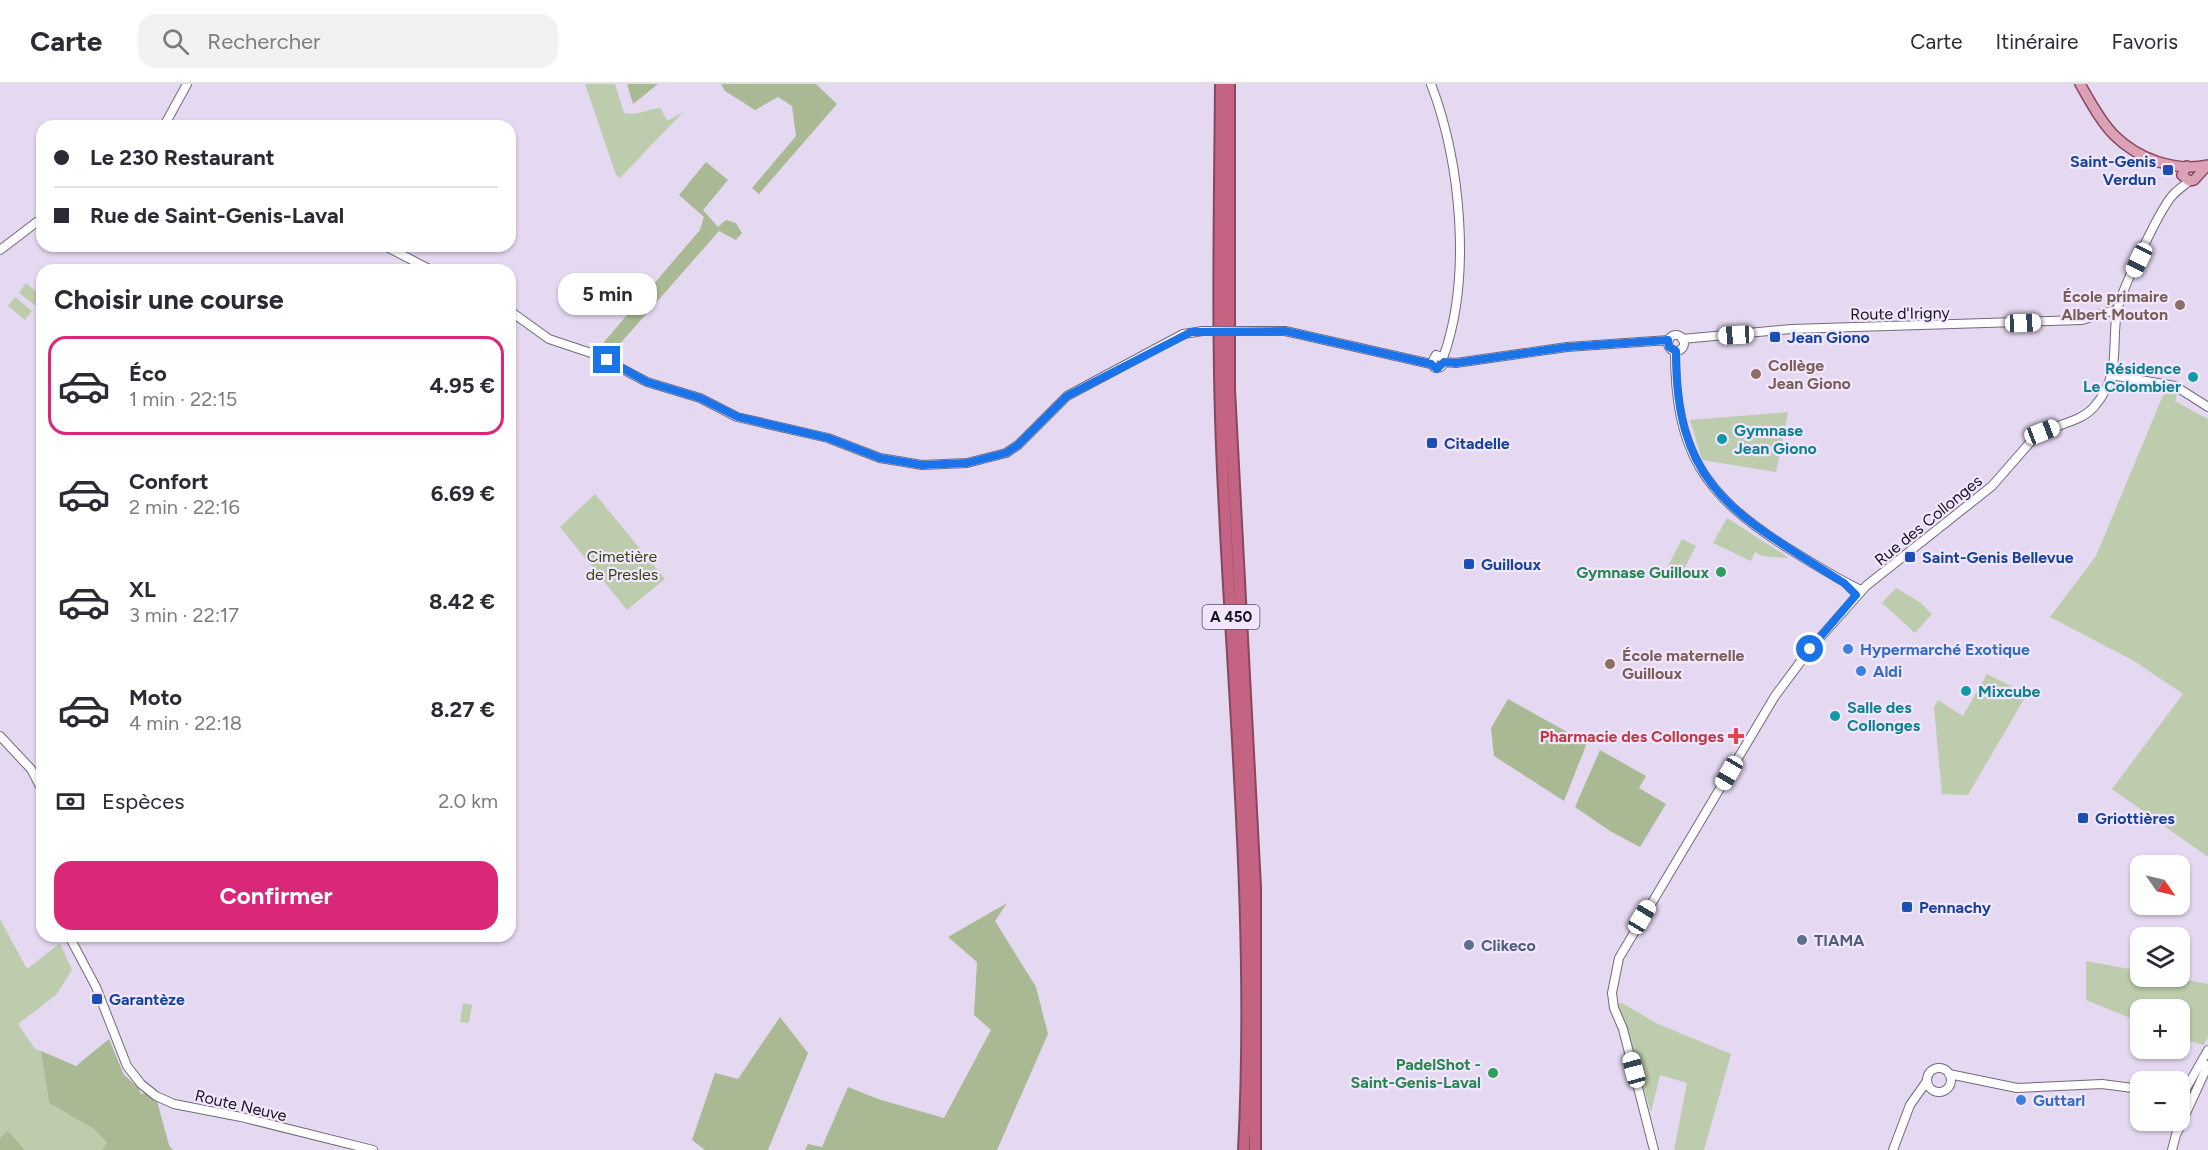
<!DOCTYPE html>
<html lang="fr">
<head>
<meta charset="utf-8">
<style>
  body { margin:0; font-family:Figtree,sans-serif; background:#f2f2f3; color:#2b2b33; height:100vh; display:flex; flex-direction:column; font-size:22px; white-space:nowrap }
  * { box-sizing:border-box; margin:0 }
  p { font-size:20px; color:#7c7c81 }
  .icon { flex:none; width:33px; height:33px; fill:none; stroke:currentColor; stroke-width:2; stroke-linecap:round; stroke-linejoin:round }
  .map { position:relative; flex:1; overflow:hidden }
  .panel { position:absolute; left:36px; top:180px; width:480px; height:678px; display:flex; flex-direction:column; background:#fff; border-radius:18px; box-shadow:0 2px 4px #0004 }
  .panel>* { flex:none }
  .top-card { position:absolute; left:36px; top:36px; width:480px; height:132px; border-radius:18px; box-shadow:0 2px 4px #0004; display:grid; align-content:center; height:132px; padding:0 18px; background:#fff }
  .needle { width:39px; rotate:124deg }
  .controls { position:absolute; left:2130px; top:771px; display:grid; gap:12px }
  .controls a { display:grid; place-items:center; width:60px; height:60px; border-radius:12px; background:#fff; box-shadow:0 2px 4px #0004; font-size:30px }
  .end { position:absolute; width:27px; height:27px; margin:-14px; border:8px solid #1a73e8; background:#fff; box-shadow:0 0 0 3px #fff }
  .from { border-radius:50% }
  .bubble { position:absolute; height:42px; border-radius:18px; background:#fff; box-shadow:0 2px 4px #0004; font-size:20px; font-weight:700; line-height:42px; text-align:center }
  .car { position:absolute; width:18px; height:36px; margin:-18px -9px; border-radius:8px; box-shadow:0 0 4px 2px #0007; background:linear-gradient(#fff 24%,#345 0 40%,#fff 0 76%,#345 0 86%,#fff 0) }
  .top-card b { display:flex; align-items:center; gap:21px; height:57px; font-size:22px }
  .top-card b+b { border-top:2px solid #e1e1e2 }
  .top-card i { width:15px; height:15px; background:#2b2b33 }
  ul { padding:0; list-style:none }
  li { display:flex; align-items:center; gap:18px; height:99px; margin:0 12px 9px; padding:0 6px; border:3px solid transparent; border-radius:18px }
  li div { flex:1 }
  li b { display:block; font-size:22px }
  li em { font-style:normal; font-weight:700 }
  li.selected { border-color:#db2777 }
  li>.icon { width:54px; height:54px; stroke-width:1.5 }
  h2 { padding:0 18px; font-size:27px; line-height:72px }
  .pay { display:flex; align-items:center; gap:15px; height:66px; padding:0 18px; font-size:22px }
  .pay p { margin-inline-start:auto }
  .action { display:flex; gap:12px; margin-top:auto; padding:12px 18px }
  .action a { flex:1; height:69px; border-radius:18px; background:#db2777; color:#fff; font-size:24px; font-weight:700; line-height:69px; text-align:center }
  header { display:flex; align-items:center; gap:36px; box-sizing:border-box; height:84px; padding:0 30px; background:#fff; border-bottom:2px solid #e1e1e2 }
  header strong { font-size:28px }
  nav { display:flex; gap:33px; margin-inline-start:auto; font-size:21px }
  .search { width:420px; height:54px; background:#f2f2f3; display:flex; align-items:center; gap:15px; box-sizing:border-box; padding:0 21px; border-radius:18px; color:#7c7c81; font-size:22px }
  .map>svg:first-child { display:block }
  .green { fill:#bdccac }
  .forest { fill:#a8b993 }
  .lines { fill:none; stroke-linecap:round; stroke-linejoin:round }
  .minor-casing { stroke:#73687d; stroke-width:10 }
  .major-casing { stroke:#87475e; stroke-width:12 }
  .highway-casing { stroke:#87475e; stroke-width:14 }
  .minor { stroke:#fff; stroke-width:8 }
  .major { stroke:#dca1b4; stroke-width:9 }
  .highway { stroke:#c46382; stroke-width:10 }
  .minor-bridge-casing { stroke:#73687d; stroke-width:10; stroke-linecap:butt }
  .minor-bridge { stroke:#fff; stroke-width:8 }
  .route { stroke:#1a73e8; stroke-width:8 }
  .transit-dot { fill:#1a4fb4; stroke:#f2e6ff; stroke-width:2 }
  .education-dot { fill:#8d6e63; stroke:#f2e6ff; stroke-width:2 }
  .culture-dot { fill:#0f9aa8; stroke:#f2e6ff; stroke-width:2 }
  .leisure-dot { fill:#2e9e5b; stroke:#f2e6ff; stroke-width:2 }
  .shop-dot { fill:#3f7fe0; stroke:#f2e6ff; stroke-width:2 }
  .health-dot { fill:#e0444e; stroke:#f2e6ff; stroke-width:2 }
  .service-dot { fill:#5c6f8a; stroke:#f2e6ff; stroke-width:2 }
  .labels { text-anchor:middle; stroke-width:4.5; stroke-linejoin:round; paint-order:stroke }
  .shield { fill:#f2e6ff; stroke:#58525f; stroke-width:1.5 }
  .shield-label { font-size:15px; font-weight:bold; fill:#16121a }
  .transit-label { font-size:16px; font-weight:bold; fill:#164399; stroke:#f2e6ff; text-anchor:start }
  .education-label { font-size:16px; font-weight:bold; fill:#785e54; stroke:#f2e6ff; text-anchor:start }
  .street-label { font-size:16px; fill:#16121a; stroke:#f2e6ff }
  .culture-label { font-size:16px; font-weight:bold; fill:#0d838f; stroke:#f2e6ff; text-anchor:start }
  .park-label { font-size:16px; fill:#31450b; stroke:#f2e6ff }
  .leisure-label { font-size:16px; font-weight:bold; fill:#27864d; stroke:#f2e6ff; text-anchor:end }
  .shop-label { font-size:16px; font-weight:bold; fill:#366cbe; stroke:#f2e6ff; text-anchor:start }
  .health-label { font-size:16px; font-weight:bold; fill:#be3a42; stroke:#f2e6ff; text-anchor:end }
  .service-label { font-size:16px; font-weight:bold; fill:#4e5e75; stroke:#f2e6ff; text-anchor:start }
</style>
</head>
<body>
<header>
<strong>Carte</strong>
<div class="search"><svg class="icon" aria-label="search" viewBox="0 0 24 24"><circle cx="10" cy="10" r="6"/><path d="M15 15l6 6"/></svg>Rechercher</div>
<nav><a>Carte</a><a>Itinéraire</a><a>Favoris</a></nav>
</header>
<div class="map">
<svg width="2208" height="1066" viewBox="0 0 2208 1066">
  <rect width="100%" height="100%" fill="#e5d9f1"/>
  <!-- green -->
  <path class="green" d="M 585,0 L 615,0 L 624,29 C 638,32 647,25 661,24 L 667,37 L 683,28 L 620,94 L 616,91 Z
    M 26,199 L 42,212 L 36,222 L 19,209 Z
    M 15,213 L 32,227 L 25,236 L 8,222 Z
    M 2166,304 L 2177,310 L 2175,317 L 2208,335 L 2208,773 L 2112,705 L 2183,610 L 2134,577 L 2050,533 L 2096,472 Z
    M 1788,328 L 1776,388 L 1702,376 L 1690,336 Z
    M 595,410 L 665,495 L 627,526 L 560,443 Z
    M 1727,434 L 1786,472 L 1788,474 L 1762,472 L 1755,468 L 1751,477 L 1713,459 Z
    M 1682,455 L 1696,462 L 1682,489 L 1668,482 Z
    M 1896,504 L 1921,519 L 1932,530 L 1915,549 L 1882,519 Z
    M 1987,590 L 2027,610 L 1968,711 L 1942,710 L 1934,623 L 1938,616 L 1963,632 Z
    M 0,835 L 27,885 L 60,859 L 72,886 L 56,911 L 18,940 L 35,965 L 41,967 L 49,1019 L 94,1045 L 107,1059 L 102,1066 L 25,1066 L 8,1048 L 0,1054 Z
    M 2086,877 L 2140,887 L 2140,892 L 2172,893 L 2208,900 L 2208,954 L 2203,961 L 2180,954 L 2180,926 L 2140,926 L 2140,938 L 2086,916 Z
    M 463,919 L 472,921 L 469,939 L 460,938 Z
    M 1622,919 L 1658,940 L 1731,970 L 1704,1066 L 1674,1066 L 1687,999 L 1660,991 L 1651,1028 L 1618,920 Z"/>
  <!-- forest -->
  <path class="forest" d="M 627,0 L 658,0 L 633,20 Z
    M 721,0 L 816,0 L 837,20 L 759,110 L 752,104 L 796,52 L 792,22 L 778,13 L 755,26 L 725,7 Z
    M 706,78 L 728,96 L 703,126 L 718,143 L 726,136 L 736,139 L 742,149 L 736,156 L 719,147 L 611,270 L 598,265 L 700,146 L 704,133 L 679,111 Z
    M 1508,615 L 1587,659 L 1564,717 L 1494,672 L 1491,644 Z
    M 1600,666 L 1646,692 L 1639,704 L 1666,720 L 1640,763 L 1610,747 L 1575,723 Z
    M 1007,819 L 995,837 L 1036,903 L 1048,950 L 997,1066 L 805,1066 L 808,1060 L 822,1063 L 848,1003 L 878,1015 L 944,1034 L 991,946 L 974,931 L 977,878 L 948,853 Z
    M 780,933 L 808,969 L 768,1066 L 705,1066 L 692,1056 L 715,989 L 738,995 Z
    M 109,955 L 124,991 L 138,1003 L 141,1010 L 145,1009 L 157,1017 L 169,1061 L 173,1066 L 102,1066 L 107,1059 L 94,1045 L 49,1019 L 41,967 L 76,982 Z
    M 7,1047 L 8,1047 L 25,1066 L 0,1066 L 0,1054 Z"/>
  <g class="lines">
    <!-- minor casing -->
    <g class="minor-casing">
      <path id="minor" d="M 1431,0 C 1461,79 1472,194 1443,274
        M 164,42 L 187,0
        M 385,162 L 431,186
        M 0,166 L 42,134
        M 510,227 L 549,255 L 594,270 L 647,298 L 700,314 L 737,333 L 828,354 L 880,374 L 922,381 L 967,379 L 1006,369 L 1018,361 L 1067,312 L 1183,250 L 1203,247
        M 1247,247 L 1285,247 L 1431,280 L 1435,284 L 1441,283 L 1444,278
        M1668 259a8 8 0 1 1 16 0a8 8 0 1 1-16 0Z
        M 1682,255 L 1791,245 L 2082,236 L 2118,225
        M 1675,267 C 1675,367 1703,410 1786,463 C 1811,478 1835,494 1861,506
        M 1444,278 L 1456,279 L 1567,263 L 1669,256
        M 1431,280 L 1436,271 L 1443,274
        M 2111,291 L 2175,302 L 2208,323
        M 0,652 L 31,685 L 42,706
        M 69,852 L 96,903 L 127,982 L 141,1000 L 156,1012 L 174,1020 L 241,1033 L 373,1066
        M1927 996a12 12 0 1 1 24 0a12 12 0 1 1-24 0Z
        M 1949,990 L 2017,1004 L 2102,1000 L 2140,1005
        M 2180,1028 L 2183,1010 L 2208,966
        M 2176,1051 L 2208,981
        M 1654,1066 L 1623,945 L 1614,924 L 1612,909 L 1619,874 L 1775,612 L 1810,565 L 1866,502 L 1992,402 L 2034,354 C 2051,340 2079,340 2094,323 C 2122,290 2111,264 2117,227 C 2121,207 2159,127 2172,112 C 2177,106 2184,102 2189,97
        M 1893,1066 L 1910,1021 L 1927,997
        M 2172,1066 L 2177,1047"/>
    </g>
    <!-- major casing -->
    <g class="major-casing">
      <path id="major" d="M 2080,0 C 2090,17 2100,37 2114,51 C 2138,75 2175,88 2208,81
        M 2187,82 L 2182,91 L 2189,97 L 2194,96 L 2205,84"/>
    </g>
    <!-- highway casing -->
    <g class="highway-casing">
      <path id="highway" d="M 1221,0 C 1220,129 1217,257 1223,386 C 1233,613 1256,839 1244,1066
        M 1229,0 L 1229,305 L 1255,803 L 1255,1066"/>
    </g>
    <!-- minor -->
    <use href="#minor" class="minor"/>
    <!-- major -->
    <use href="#major" class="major"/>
    <!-- highway -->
    <use href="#highway" class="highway"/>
    <!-- minor-bridge casing -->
    <g class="minor-bridge-casing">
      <path id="minor-bridge" d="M 1203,247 L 1247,247"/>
    </g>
    <!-- minor-bridge -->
    <use href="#minor-bridge" class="minor-bridge"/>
  </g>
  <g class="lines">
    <!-- route -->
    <path class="route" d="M 607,276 L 647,298 L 700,314 L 738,333 L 828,354 L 880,374 L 922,381 L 967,379 L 1006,369 L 1018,361 L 1067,312 L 1191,248 L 1285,247 L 1431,280 L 1437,285 L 1444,278 L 1456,279 L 1567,263 L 1668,256 L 1669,263 L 1676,267 C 1675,407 1739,432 1844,499 L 1856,511 L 1810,565"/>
  </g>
  <!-- markers -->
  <g class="transit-dot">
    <rect x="2162" y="80" width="12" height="12" rx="3"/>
    <rect x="1769" y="247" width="12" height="12" rx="3"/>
    <rect x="1426" y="353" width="12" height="12" rx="3"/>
    <rect x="1904" y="467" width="12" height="12" rx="3"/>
    <rect x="1463" y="474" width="12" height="12" rx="3"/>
    <rect x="2077" y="728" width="12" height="12" rx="3"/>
    <rect x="1901" y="817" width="12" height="12" rx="3"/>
    <rect x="91" y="909" width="12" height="12" rx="3"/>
  </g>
  <g class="education-dot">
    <circle cx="2180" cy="221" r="6"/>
    <circle cx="1756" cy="290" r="6"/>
    <circle cx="1610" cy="580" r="6"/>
  </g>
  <g class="culture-dot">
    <circle cx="2193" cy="293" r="6"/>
    <circle cx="1722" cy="355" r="6"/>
    <circle cx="1966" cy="607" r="6"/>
    <circle cx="1835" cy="632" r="6"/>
  </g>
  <g class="leisure-dot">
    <circle cx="1721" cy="488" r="6"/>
    <circle cx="1493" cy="989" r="6"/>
  </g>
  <g class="shop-dot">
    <circle cx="1848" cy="565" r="6"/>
    <circle cx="1861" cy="587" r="6"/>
    <circle cx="2021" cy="1016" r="6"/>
  </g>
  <path class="health-dot" d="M1733 643h6v6h6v6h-6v6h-6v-6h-6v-6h6z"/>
  <g class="service-dot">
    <circle cx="1802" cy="856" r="6"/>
    <circle cx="1469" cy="861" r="6"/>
  </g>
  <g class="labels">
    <!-- shield labels -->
    <rect class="shield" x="1202.5" y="521" width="57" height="24" rx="4.5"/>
    <g class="shield-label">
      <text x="1231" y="538">A 450</text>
    </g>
    <!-- transit labels -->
    <g class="transit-label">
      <text x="2156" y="83" text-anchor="end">Saint-Genis<tspan x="2156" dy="18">Verdun</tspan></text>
      <text x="1787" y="259">Jean Giono</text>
      <text x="1444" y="365">Citadelle</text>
      <text x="1922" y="479">Saint-Genis Bellevue</text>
      <text x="1481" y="486">Guilloux</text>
      <text x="2095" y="740">Griottières</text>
      <text x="1919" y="829">Pennachy</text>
      <text x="109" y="921">Garantèze</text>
    </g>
    <!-- education labels -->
    <g class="education-label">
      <text x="2168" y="218" text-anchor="end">École primaire<tspan x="2168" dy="18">Albert Mouton</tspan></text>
      <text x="1768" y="287">Collège<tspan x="1768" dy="18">Jean Giono</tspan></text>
      <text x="1622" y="577">École maternelle<tspan x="1622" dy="18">Guilloux</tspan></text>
    </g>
    <!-- street labels -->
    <g class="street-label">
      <text transform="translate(1900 229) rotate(-1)" y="6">Route d'Irigny</text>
      <text transform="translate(1928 436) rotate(-39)" y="6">Rue des Collonges</text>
      <text transform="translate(241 1021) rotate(13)" y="6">Route Neuve</text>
    </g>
    <!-- culture labels -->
    <g class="culture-label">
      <text x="2181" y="290" text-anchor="end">Résidence<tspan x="2181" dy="18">Le Colombier</tspan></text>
      <text x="1734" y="352">Gymnase<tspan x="1734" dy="18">Jean Giono</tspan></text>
      <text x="1978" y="613">Mixcube</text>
      <text x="1847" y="629">Salle des<tspan x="1847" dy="18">Collonges</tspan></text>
    </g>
    <!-- park labels -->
    <g class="park-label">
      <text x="622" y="478">Cimetière<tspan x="622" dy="18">de Presles</tspan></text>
    </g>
    <!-- leisure labels -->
    <g class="leisure-label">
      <text x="1709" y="494">Gymnase Guilloux</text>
      <text x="1481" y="986">PadelShot -<tspan x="1481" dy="18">Saint-Genis-Laval</tspan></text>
    </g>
    <!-- shop labels -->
    <g class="shop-label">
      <text x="1860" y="571">Hypermarché Exotique</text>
      <text x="1873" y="593">Aldi</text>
      <text x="2033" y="1022">Guttarl</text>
    </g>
    <!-- health labels -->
    <g class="health-label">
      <text x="1724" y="658">Pharmacie des Collonges</text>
    </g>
    <!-- service labels -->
    <g class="service-label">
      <text x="1814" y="862">TIAMA</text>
      <text x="1481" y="867">Clikeco</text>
    </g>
  </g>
</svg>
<div class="controls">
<a><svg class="needle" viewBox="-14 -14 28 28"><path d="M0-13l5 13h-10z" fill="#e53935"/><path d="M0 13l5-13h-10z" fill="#7c7c81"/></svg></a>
<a><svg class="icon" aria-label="layers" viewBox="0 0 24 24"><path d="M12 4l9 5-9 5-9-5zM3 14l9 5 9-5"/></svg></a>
<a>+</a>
<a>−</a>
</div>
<i class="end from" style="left:1810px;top:565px"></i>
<i class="end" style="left:607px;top:276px"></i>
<div class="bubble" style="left:558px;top:189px;width:99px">5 min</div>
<i class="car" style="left:2139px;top:176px;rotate:206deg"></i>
<i class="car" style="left:2023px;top:239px;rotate:88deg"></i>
<i class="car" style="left:1736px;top:251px;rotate:267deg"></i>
<i class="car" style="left:2042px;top:348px;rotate:69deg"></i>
<i class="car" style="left:1729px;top:689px;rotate:210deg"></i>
<i class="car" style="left:1642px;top:833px;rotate:31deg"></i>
<i class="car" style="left:1634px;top:986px;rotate:345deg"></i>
<div class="top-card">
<b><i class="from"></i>Le 230 Restaurant</b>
<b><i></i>Rue de Saint-Genis-Laval</b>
</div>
<section class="panel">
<h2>Choisir une course</h2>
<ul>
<li class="selected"><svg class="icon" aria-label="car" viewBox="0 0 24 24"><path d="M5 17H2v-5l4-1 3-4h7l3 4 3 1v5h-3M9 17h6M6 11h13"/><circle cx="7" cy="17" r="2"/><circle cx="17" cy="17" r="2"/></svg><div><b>Éco</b><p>1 min · 22:15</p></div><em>4.95 €</em></li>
<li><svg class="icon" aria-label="car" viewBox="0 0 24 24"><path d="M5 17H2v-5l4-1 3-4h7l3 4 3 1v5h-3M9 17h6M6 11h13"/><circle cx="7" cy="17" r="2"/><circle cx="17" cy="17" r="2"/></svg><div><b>Confort</b><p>2 min · 22:16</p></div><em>6.69 €</em></li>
<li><svg class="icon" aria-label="car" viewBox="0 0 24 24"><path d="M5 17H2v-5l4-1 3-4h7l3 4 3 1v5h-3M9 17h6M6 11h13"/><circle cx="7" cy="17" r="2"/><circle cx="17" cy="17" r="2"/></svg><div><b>XL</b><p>3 min · 22:17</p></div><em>8.42 €</em></li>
<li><svg class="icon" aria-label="car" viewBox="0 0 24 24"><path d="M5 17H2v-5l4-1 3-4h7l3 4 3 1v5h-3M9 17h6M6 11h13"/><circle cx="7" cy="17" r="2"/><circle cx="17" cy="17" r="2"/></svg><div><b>Moto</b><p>4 min · 22:18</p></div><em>8.27 €</em></li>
</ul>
<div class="pay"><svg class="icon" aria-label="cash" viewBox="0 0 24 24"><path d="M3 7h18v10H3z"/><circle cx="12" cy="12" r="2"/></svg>Espèces<p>2.0 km</p></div>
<div class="action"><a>Confirmer</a></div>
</section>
</div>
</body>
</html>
